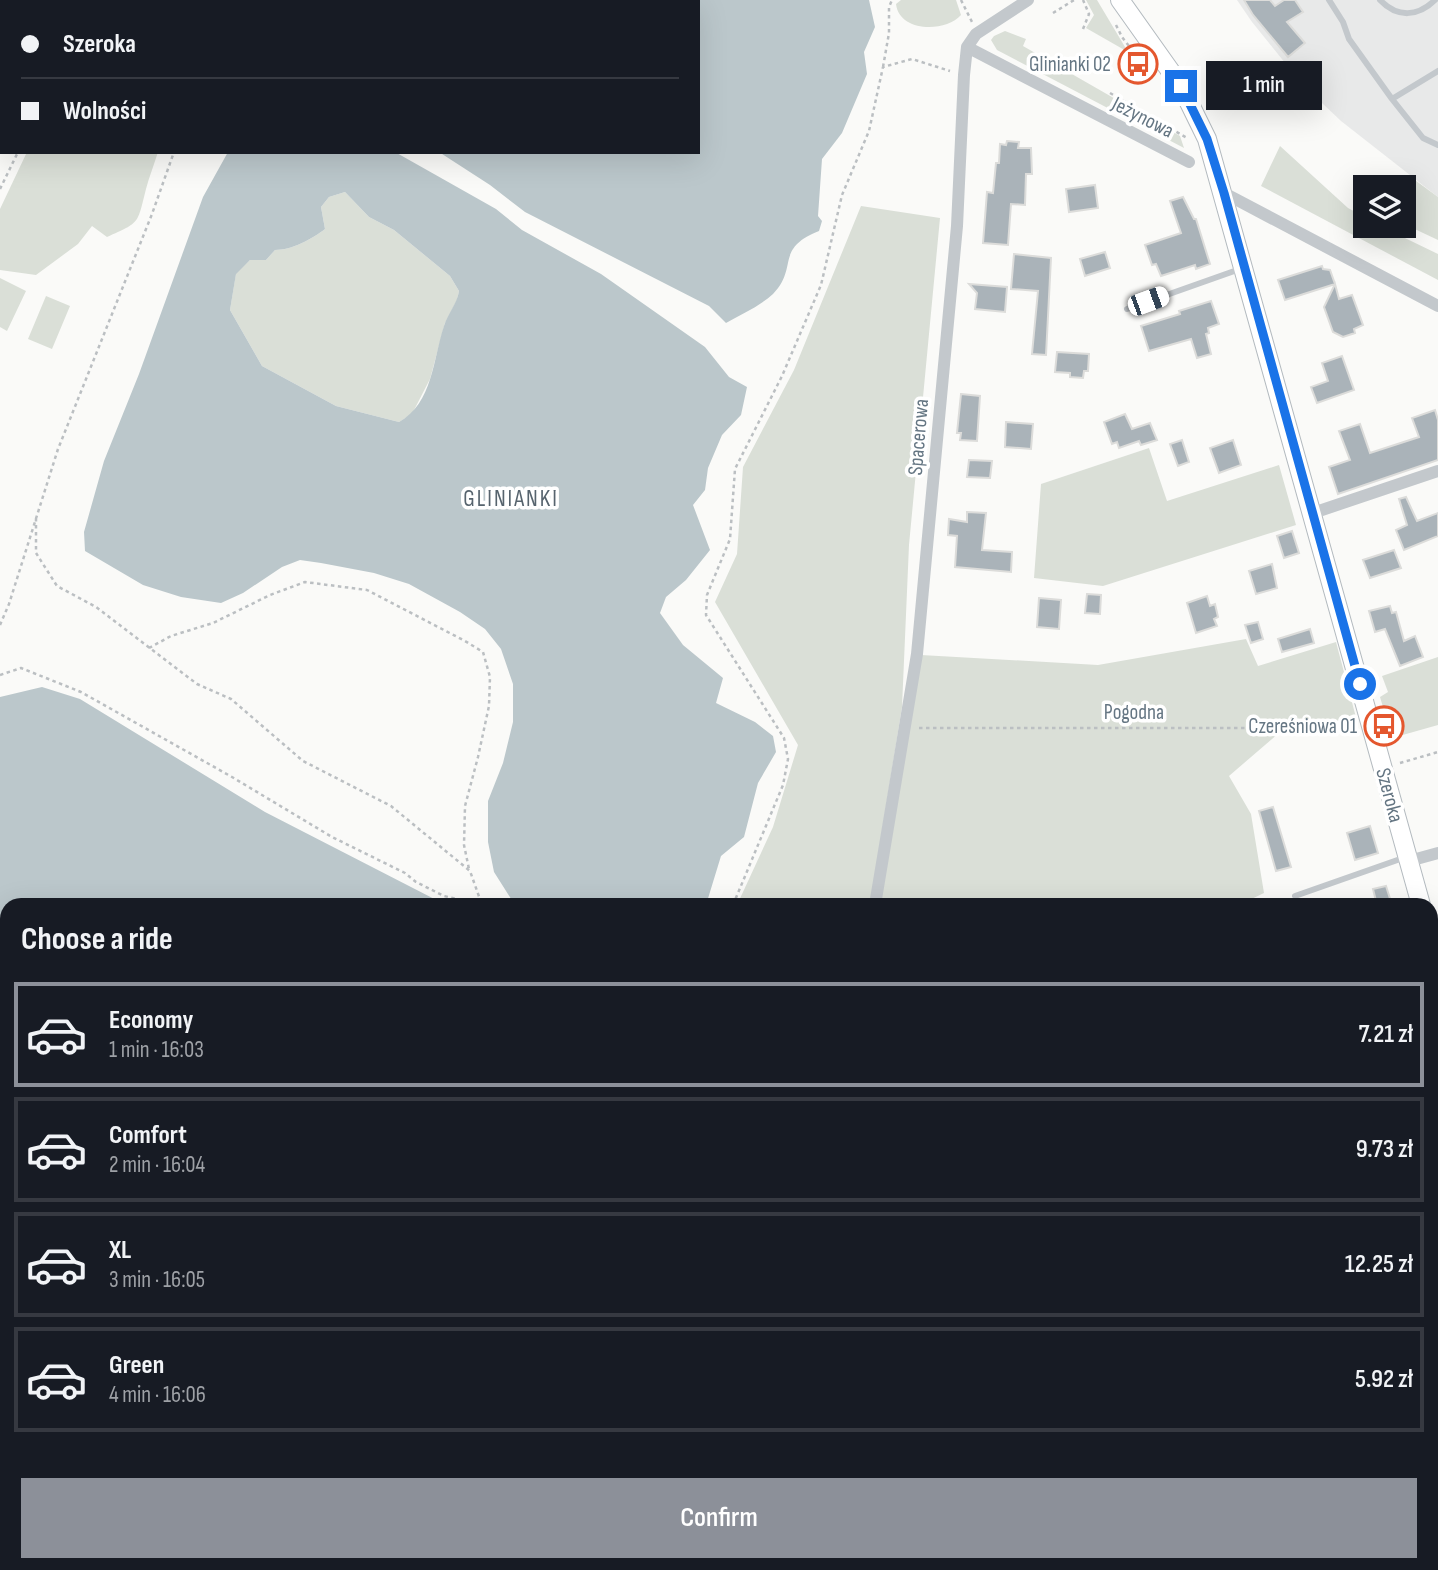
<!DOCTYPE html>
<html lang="en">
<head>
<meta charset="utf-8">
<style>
  body { margin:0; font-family:"Sofia Sans Condensed",sans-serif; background:#242831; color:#f1f3f6; height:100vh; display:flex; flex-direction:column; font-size:26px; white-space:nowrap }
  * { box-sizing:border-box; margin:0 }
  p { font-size:23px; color:#9ea1a6 }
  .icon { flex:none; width:38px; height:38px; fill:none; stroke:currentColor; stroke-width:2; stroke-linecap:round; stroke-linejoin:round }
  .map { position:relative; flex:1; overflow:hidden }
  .panel { position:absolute; left:0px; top:898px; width:1438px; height:674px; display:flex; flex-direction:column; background:#171b24; border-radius:21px 21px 0 0; box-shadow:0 7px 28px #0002 }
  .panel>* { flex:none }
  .banner { position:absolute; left:0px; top:0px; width:700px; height:154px; box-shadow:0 7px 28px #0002; display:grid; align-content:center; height:154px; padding:0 21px; background:#171b24 }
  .buttons { position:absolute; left:1353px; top:175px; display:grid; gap:14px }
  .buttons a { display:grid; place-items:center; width:63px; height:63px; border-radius:0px; background:#171b24; box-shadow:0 7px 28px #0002; font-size:35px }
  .end { position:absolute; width:32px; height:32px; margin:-16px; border:9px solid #1a73e8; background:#fff; box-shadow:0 0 0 4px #fff }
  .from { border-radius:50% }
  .bubble { position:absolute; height:49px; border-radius:0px; background:#171b24; box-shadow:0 7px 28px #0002; font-size:23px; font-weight:600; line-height:49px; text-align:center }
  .car { position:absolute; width:21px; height:42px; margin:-21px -10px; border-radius:9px; box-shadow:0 0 5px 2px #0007; background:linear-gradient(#fff 24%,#345 0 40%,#fff 0 76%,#345 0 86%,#fff 0) }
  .banner b { display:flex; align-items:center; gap:24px; height:66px; font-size:26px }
  .banner b+b { border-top:2px solid #363941 }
  .banner i { width:18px; height:18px; background:#f1f3f6 }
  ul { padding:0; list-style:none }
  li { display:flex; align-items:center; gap:21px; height:105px; margin:0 14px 10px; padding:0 7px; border:4px solid #363941; border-radius:0px }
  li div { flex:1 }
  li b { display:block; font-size:26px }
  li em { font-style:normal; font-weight:600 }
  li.selected { border-color:#8c9099 }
  li>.icon { width:63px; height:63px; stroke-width:1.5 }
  h2 { padding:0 21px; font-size:32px; line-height:84px }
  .primary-button { display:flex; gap:14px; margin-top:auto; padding:14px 21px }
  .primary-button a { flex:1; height:80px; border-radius:0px; background:#8c9099; color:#fff; font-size:28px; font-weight:600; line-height:80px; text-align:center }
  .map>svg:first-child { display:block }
  .built { fill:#e8e9e9 }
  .green { fill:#dadfd7 }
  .water { fill:#bbc7cb; fill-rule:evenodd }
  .building { fill:#aab3b9; stroke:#dcdcda; stroke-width:2 }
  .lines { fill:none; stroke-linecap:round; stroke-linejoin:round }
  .secondary-casing { stroke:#b3babf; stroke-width:20 }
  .path { stroke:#bbbfc2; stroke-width:2.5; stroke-dasharray:3.5 3.5; stroke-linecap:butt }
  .lane { stroke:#c3c8cc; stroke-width:6 }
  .street { stroke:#c3c8cc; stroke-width:12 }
  .secondary { stroke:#fff; stroke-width:18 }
  .rail { stroke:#a2aab0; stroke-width:4.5; stroke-dasharray:10 5; stroke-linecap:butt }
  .route { stroke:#1a73e8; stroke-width:9 }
  .labels { text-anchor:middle; stroke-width:7; stroke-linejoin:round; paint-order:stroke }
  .poi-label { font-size:21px; fill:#657683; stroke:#fff; text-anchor:end }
  .street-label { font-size:21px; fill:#657683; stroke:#fff }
  .neighbourhood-label { font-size:23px; letter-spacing:2px; fill:#57646e; stroke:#fff }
</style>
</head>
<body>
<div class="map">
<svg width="1438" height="1570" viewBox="0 0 1438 1570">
  <rect width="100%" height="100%" fill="#fafaf8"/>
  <!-- built -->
  <path class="built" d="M 1237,0 L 1438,0 L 1438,197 L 1341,121 L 1302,84 L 1252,22 Z"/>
  <!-- green -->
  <path class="green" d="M 901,0 L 956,0 L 961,15 C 945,33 899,32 896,4 Z
    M 1086,0 L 1097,0 L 1128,52 L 1086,28 L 1094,15 Z
    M 1005,31 L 1026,39 L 1023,46 L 1180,136 L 1184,148 L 997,50 L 991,40 L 994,36 Z
    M 1280,146 L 1348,208 L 1365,217 L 1365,226 L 1380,226 L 1438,254 L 1438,280 L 1261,186 Z
    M 27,152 L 158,152 C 154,165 149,177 146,189 C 137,224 141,222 107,237 L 92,226 L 78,244 L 36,275 L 0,270 L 0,209 Z
    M 1408,175 L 1438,197 L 1438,240 L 1404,224 L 1404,187 L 1383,187 Z
    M 345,192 L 369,217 L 394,230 L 450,276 L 459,291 L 457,300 L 445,323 L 430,379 L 412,414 L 399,422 L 336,406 L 262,366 L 230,310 L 236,273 L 250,260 L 266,260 L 275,250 C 292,250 312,239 325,229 L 321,207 L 329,197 Z
    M 861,206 L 940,218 L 909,545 L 902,707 L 870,905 L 737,905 L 773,827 L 798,745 L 715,602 L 737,554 L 743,467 L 794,370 Z
    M 0,278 L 26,291 L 7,331 L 0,327 Z
    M 46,296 L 70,306 L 52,349 L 28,339 Z
    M 1149,448 L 1167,501 L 1279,465 L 1296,525 L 1103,586 L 1034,578 L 1041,484 Z
    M 1246,639 L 1258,666 L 1336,642 L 1358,725 L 1287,726 L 1229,776 L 1251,814 L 1264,893 L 1239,905 L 880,905 L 921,655 L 1098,665 Z
    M 1438,657 L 1438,725 L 1392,738 L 1380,697 L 1388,692 L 1382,676 Z
    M 0,1375 L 7,1378 L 7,1449 L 0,1446 Z
    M 349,1565 L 718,1565 L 716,1570 L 369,1570 Z"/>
  <!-- water -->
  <path class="water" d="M 308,0 L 616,0 L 618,2 L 306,2 Z
    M 635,0 L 869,0 L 875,27 L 864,52 L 867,74 L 842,133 L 822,159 L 818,216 L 822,221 L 819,231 C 774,249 799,267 773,294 C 760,306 742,314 726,323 L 709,306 L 525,212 L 490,185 L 439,152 L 698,152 L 698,2 Z
    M 228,152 L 395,152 L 496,209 L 522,230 L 601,274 L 705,347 L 729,377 L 747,387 L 741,415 L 722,435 L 708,468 L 705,490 L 693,505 L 710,550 L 686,580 L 666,597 L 660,613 L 683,645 L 723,678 L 716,703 L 755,722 L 773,736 L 776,752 L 758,783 L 744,837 L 721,856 L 706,905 L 519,905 L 513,902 L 494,872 L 488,842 L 488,801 L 503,763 L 513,722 L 513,684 L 501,649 L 485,629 L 460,612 L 409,584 L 374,573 L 321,563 L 300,560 L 282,567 L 243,593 L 221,603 L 181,597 L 143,585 L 85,551 L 84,532 L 104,461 L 139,374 L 203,197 ZM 345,192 L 369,217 L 394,230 L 450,276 L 459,291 C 457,304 448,313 444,326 C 433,359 433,403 399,422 L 336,406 L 262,366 L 230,310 L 236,274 L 250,260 L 266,260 L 275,250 C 292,250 312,239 325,229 L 321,207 L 329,197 Z
    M 42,687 L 80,699 L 265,812 L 446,905 L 7,905 L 7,1241 L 0,1238 L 0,697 Z
    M 0,1446 L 7,1449 L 7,1564 L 349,1564 L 369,1570 L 0,1570 Z"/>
  <!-- building -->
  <path class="building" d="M 1244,0 L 1270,0 L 1275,6 L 1284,0 L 1295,0 L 1303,12 L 1287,22 L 1305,43 L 1288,57 L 1253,15 Z
    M 1007,141 L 1019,142 L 1018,148 L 1031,148 L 1032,174 L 1026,174 L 1025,205 L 1011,204 L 1008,245 L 983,243 L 987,192 L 993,193 L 996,163 L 999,163 L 1000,144 L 1006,145 Z
    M 1095,185 L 1098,208 L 1069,212 L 1066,189 Z
    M 1183,197 L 1194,219 L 1196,219 L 1210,264 L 1196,269 L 1195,265 L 1161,276 L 1156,264 L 1152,265 L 1145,245 L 1181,233 L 1170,201 Z
    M 1105,252 L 1110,268 L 1085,276 L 1080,259 Z
    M 1014,254 L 1051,258 L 1046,355 L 1032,354 L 1038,291 L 1011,289 Z
    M 1322,266 L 1323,269 L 1330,270 L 1335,284 L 1285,300 L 1278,280 Z
    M 969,284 L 1007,287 L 1005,312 L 975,309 L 977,293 Z
    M 1335,284 L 1339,299 L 1352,295 L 1363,325 L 1354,329 L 1355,333 L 1343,337 L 1333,332 L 1324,307 Z
    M 1211,301 L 1219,324 L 1208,328 L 1209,333 L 1206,334 L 1211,354 L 1197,358 L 1191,339 L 1149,351 L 1141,326 L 1180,314 L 1179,311 Z
    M 1057,352 L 1089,354 L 1088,371 L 1084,371 L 1083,378 L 1070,377 L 1070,373 L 1055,372 Z
    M 1342,356 L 1354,390 L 1317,403 L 1311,387 L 1328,381 L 1322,363 Z
    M 961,394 L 980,396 L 977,441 L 960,440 L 961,433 L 957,433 Z
    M 1435,410 L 1438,420 L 1438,460 L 1338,494 L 1329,467 L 1350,460 L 1339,431 L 1360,424 L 1370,453 L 1419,437 L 1412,418 Z
    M 1125,414 L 1132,429 L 1150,423 L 1157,440 L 1141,445 L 1139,441 L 1119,448 L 1117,442 L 1112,444 L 1104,422 Z
    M 1006,422 L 1033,424 L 1031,449 L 1005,447 Z
    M 1182,440 L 1189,462 L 1178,466 L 1170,444 Z
    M 1233,440 L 1241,465 L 1219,473 L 1210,448 Z
    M 969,460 L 992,461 L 990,478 L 967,477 Z
    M 1406,497 L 1417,521 L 1438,513 L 1438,536 L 1404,550 L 1396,530 L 1407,525 L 1399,499 Z
    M 967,512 L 986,513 L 982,550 L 1012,552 L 1011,572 L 955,567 L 957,536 L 948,535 L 949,519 L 967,522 Z
    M 1292,531 L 1299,553 L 1284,558 L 1277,536 Z
    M 1394,550 L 1401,568 L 1370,578 L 1363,560 Z
    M 1272,564 L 1277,588 L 1256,594 L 1249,571 Z
    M 1087,594 L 1101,595 L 1100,614 L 1085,613 Z
    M 1207,596 L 1210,606 L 1215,604 L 1218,617 L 1214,619 L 1217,626 L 1196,633 L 1187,603 Z
    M 1039,598 L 1061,600 L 1059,629 L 1037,627 Z
    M 1390,606 L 1392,613 L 1396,612 L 1404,641 L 1415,636 L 1423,657 L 1400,666 L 1385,629 L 1375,632 L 1369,611 Z
    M 1258,622 L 1263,639 L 1251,643 L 1245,625 Z
    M 1310,629 L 1314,643 L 1282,652 L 1278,639 Z
    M 1273,807 L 1291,867 L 1276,871 L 1259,811 Z
    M 1370,826 L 1378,853 L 1355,860 L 1347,833 Z
    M 1386,886 L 1392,905 L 1377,905 L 1373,889 Z"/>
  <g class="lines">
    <!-- secondary casing -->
    <g class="secondary-casing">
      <path id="secondary" d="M 1120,0 L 1181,86 L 1207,139 L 1421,905
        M 1432,942 L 1438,966"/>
    </g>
    <!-- path -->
    <path class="path" d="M 961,0 L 972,22
      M 90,2 L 91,0
      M 223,2 L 224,0
      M 1053,13 L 1074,0
      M 1116,25 L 1122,37 L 1152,76
      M 1083,29 L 1089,14 L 1083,0
      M 883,67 L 889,33 L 889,7 L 892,0
      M 1110,93 L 1187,138
      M 0,189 L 18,152
      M 36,518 L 36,553 L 57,586 L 96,607 L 197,684 L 231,699 L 303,761 L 391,806 L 470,871 L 482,905
      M 0,625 L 9,604 L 58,449 L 152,214 L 174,152
      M 149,648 L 171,636 L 213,623 L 270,595 L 305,582 L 367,590 L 465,641 L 483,652 L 490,677 L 489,706 L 478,757 L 465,806 L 464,845 L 469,869
      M 0,675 L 21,668 L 81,692 L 232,777 L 332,837 L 405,873 L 416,882 L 444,896 L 482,905
      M 919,728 L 1353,728
      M 1400,763 L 1438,752
      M 733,905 L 783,785 L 788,759 L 784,738 L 706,615 L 707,595 L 730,539 L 735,469 L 782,376 L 821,285 L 842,195 L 869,131 L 883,67 L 912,59 L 950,71
      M 0,1324 L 7,1326
      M 587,1564 L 600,1570
      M 606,1564 L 619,1570
      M 695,1570 L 713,1564"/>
    <!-- lane -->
    <path class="lane" d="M 1329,0 L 1343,22 L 1349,39 L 1392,99 L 1423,138 L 1438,145
      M 1380,0 C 1397,18 1418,17 1435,0
      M 1392,99 L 1438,71
      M 1127,309 L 1240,269
      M 1295,896 L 1406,857
      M 1095,1570 L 1111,1564"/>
    <!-- street -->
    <path class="street" d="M 967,47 L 1189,162
      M 1224,193 L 1438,306
      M 1313,513 L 1438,471
      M 1409,861 L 1438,853
      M 875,905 L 917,654 L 957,226 L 964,75 L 967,47 L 976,34 L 1028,0
      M 1432,1516 L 1438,1514
      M 1163,1564 L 1165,1570
      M 727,1570 L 728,1564
      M 1274,1570 L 1289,1564"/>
    <!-- secondary -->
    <use href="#secondary" class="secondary"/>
    <!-- rail -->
    <path class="rail" d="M 15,2 L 16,0
      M 30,2 L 31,0
      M 42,2 L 42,0
      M 0,10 L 2,7
      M 0,33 L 2,30
      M 0,64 L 2,61
      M 0,88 L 2,85"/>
  </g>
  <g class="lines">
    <!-- route -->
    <path class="route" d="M 1181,86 L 1207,139 L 1224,193 L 1360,684"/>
  </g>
  <!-- icons -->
  <defs>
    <g id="bus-ring" transform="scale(2.0125)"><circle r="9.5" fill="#fff" stroke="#e4572e" stroke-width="1.5"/><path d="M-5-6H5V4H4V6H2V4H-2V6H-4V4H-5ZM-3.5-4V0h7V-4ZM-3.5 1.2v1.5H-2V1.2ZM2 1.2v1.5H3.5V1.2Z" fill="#e4572e"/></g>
  </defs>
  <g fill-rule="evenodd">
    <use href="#bus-ring" x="1138" y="64"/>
    <use href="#bus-ring" x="1384" y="726"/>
  </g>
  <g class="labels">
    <!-- poi labels -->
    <g class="poi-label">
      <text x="1111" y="71">Glinianki 02</text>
      <text x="1357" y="733">Czereśniowa 01</text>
    </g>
    <!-- street labels -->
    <g class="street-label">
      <text transform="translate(1143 117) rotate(27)" y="7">Jeżynowa</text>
      <text transform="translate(918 437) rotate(-85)" y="7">Spacerowa</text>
      <text x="1134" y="719">Pogodna</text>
      <text transform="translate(1390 795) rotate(75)" y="7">Szeroka</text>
    </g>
    <!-- neighbourhood labels -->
    <g class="neighbourhood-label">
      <text x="511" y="506">GLINIANKI</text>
    </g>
  </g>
</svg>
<div class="buttons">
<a><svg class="icon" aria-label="layers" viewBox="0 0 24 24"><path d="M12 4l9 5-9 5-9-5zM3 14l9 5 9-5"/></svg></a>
</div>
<i class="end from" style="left:1360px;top:684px"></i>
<i class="end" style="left:1181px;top:86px"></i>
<div class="bubble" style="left:1206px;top:61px;width:116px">1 min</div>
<i class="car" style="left:1148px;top:301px;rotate:70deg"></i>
<div class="banner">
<b><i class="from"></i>Szeroka</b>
<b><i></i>Wolności</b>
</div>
<section class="panel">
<h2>Choose a ride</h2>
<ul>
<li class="selected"><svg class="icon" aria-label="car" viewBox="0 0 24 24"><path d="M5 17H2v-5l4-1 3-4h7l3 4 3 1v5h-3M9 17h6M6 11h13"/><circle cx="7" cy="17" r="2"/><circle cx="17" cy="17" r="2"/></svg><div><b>Economy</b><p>1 min · 16:03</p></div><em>7.21 zł</em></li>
<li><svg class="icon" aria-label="car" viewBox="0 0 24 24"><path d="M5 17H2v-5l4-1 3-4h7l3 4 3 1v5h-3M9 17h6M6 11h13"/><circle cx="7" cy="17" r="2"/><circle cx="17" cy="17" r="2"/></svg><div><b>Comfort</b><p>2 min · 16:04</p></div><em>9.73 zł</em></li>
<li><svg class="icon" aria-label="car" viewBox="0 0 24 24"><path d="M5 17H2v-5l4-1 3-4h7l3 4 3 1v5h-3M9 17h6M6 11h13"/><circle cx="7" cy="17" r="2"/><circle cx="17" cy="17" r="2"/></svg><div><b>XL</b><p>3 min · 16:05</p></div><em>12.25 zł</em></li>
<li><svg class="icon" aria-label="car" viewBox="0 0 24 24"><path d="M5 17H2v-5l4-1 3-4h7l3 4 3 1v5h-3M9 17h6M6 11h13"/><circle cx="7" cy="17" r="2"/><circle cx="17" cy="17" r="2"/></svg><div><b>Green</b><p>4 min · 16:06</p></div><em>5.92 zł</em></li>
</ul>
<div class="primary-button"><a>Confirm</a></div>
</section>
</div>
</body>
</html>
